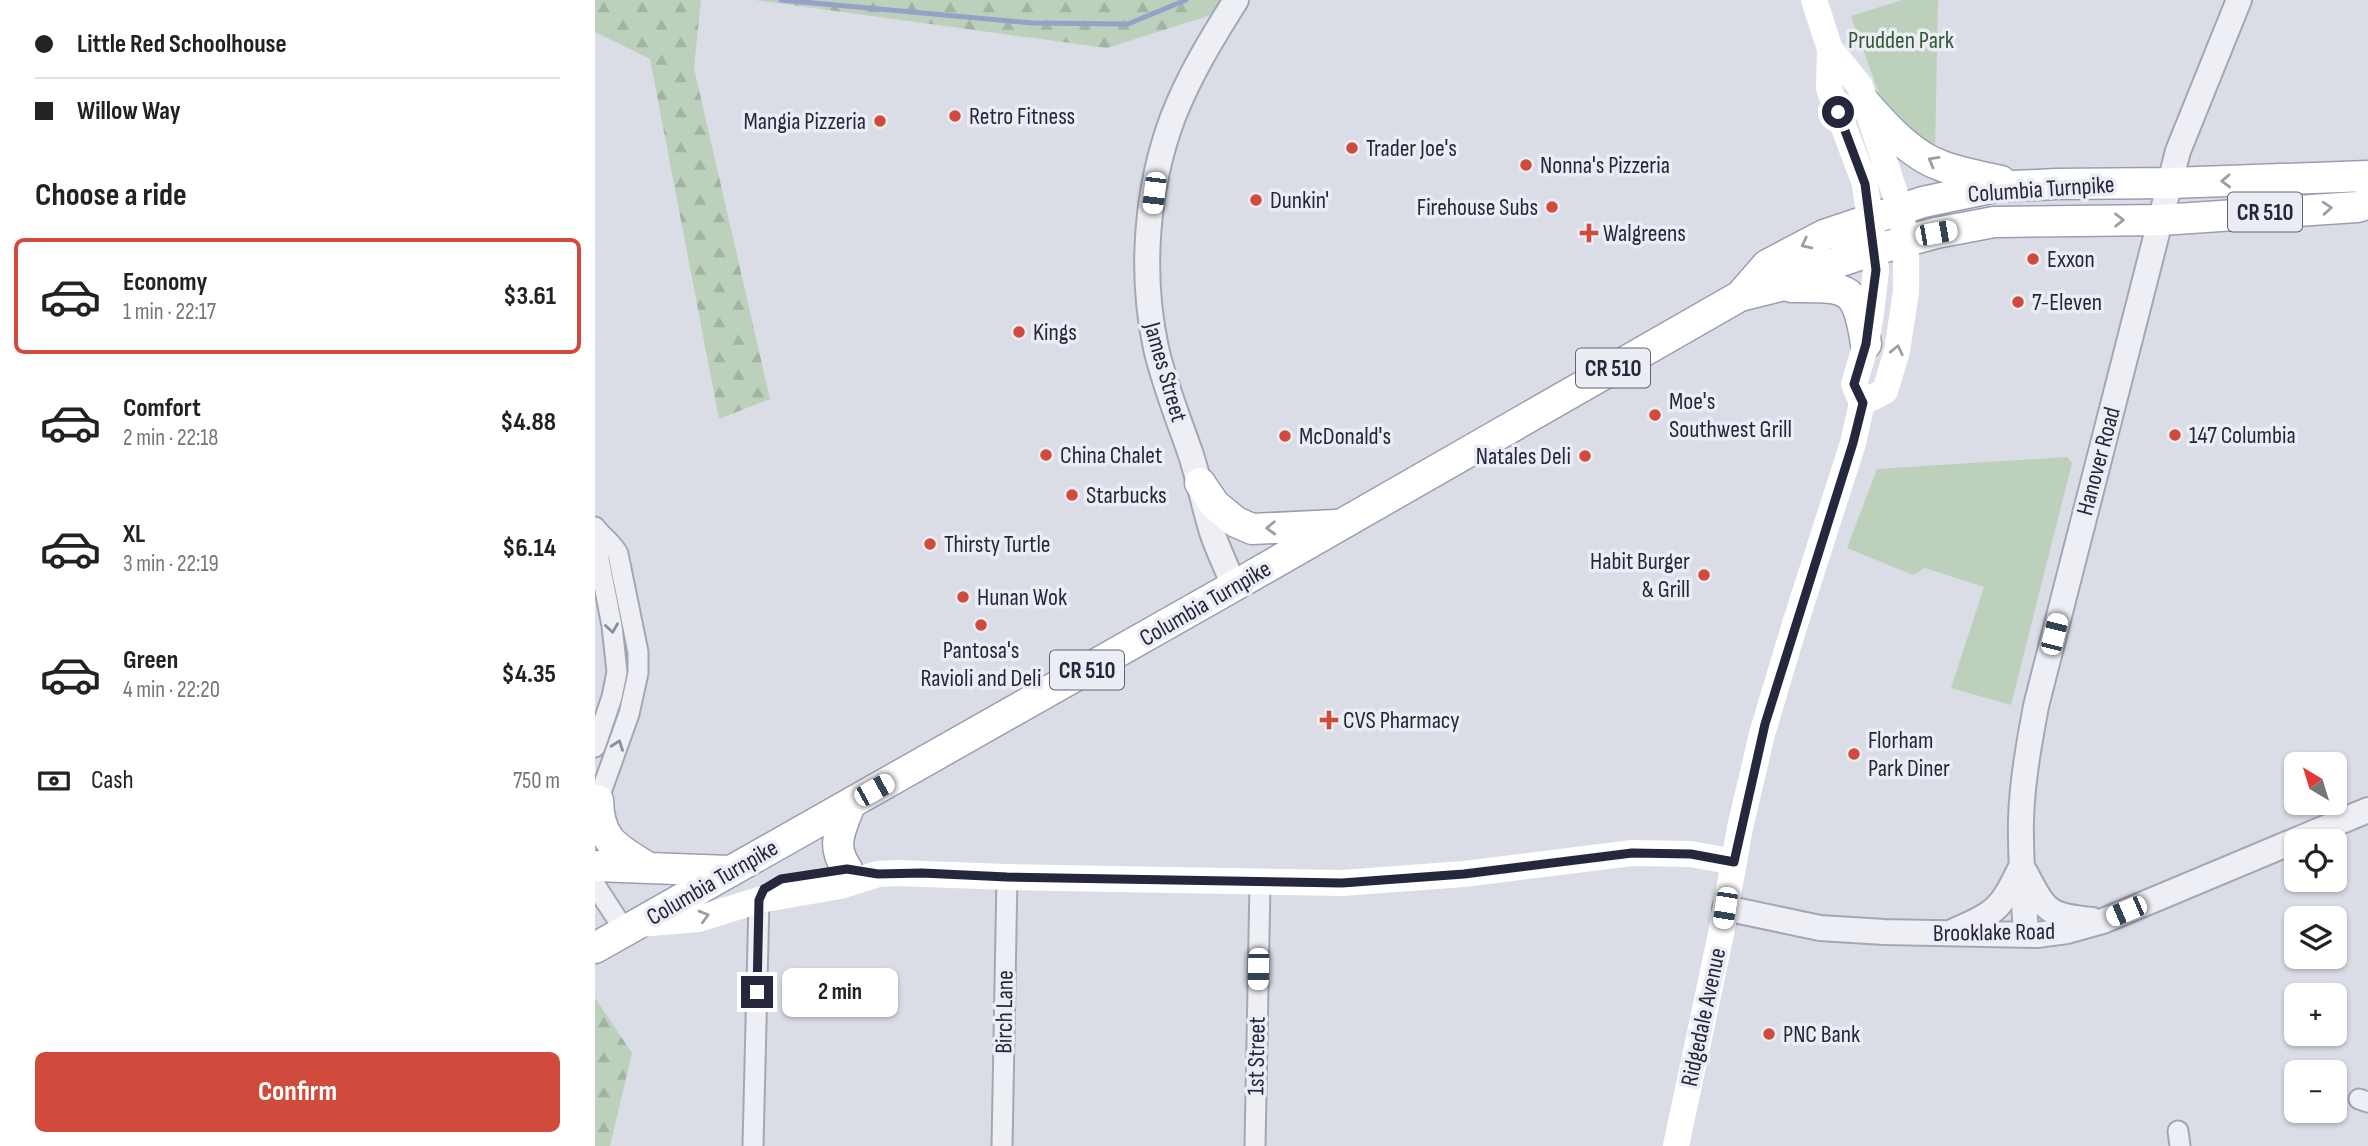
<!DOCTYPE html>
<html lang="en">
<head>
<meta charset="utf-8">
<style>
  body { margin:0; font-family:"Sofia Sans Condensed",sans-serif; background:#f2f2f2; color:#222; height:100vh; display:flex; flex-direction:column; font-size:26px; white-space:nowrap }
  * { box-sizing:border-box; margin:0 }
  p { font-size:23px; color:#767676 }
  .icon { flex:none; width:38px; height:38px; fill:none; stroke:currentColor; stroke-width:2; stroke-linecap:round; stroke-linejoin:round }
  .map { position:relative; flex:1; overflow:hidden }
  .sheet { display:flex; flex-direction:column; background:#fff; width:595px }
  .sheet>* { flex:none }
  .guide { display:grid; align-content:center; height:154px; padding:0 35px; background:#fff }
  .needle { width:46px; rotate:322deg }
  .buttons { position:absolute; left:1689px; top:752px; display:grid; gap:14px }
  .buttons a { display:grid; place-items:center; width:63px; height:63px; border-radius:10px; background:#fff; box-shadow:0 2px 5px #0004; font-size:35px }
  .end { position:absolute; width:32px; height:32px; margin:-16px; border:9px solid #25283d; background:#fff; box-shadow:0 0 0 4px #fff }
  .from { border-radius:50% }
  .bubble { position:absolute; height:49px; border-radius:10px; background:#fff; box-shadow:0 2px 5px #0004; font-size:23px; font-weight:700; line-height:49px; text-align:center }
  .car { position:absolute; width:21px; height:42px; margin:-21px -10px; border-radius:9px; box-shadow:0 0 5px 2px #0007; background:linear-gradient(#fff 24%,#345 0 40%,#fff 0 76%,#345 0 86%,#fff 0) }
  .guide b { display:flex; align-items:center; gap:24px; height:66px; font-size:26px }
  .guide b+b { border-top:2px solid #e0e0e0 }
  .guide i { width:18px; height:18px; background:#222 }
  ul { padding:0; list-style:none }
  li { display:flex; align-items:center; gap:21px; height:116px; margin:0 14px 10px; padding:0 21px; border:4px solid transparent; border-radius:10px }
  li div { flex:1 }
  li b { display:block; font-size:26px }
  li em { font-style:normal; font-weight:700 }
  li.current { border-color:#d04b3b }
  li>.icon { width:63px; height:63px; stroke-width:1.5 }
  h2 { padding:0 35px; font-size:32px; line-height:84px }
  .pay { display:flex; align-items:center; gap:18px; height:77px; padding:0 35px; font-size:26px }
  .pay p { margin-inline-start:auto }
  .action { display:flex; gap:14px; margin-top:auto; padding:14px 35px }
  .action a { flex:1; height:80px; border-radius:10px; background:#d04b3b; color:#fff; font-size:28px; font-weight:700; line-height:80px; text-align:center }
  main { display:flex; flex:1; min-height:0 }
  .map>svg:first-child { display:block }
  .green { fill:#bcd0bc }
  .forest { fill:url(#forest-firs) }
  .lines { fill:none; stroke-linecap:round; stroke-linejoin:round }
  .stream { stroke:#95a1c8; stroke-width:5 }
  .minor-casing { stroke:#a4a7b3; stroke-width:23 }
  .tertiary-casing { stroke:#a4a7b3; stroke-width:28 }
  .primary-casing { stroke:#9b9eb2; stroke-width:33 }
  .minor { stroke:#eeeff5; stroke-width:19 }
  .tertiary { stroke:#eeeff5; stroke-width:24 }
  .secondary { stroke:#fff; stroke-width:26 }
  .primary { stroke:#fff; stroke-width:30 }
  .oneway { stroke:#9d9ea8 }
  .oneway2 { stroke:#8a8c99 }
  .route { stroke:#25283d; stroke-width:9 }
  .poi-dot { fill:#d04b3b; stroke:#ebecf4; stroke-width:2.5 }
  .labels { text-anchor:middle; stroke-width:7; stroke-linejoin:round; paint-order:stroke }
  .shield { fill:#ebecf4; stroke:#606374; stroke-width:2 }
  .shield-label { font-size:23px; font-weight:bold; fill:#25283d }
  .park-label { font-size:24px; fill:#325935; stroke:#ebecf4 }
  .poi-label { font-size:24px; fill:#25283d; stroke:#ebecf4; text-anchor:start }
  .street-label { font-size:24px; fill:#25283d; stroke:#ebecf4 }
</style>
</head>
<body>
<main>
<section class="sheet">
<div class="guide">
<b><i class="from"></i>Little Red Schoolhouse</b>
<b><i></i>Willow Way</b>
</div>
<h2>Choose a ride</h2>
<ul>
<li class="current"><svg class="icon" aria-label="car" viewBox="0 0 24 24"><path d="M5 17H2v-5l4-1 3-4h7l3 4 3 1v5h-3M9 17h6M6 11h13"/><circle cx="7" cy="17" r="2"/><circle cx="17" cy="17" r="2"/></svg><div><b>Economy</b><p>1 min · 22:17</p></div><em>$3.61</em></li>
<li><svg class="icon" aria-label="car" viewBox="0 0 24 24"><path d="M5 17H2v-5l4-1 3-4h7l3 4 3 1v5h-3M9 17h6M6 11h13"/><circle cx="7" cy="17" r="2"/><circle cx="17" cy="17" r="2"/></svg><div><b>Comfort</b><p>2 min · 22:18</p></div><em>$4.88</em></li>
<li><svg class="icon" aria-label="car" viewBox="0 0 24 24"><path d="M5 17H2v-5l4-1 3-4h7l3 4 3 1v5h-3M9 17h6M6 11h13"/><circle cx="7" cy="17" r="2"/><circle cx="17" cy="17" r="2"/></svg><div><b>XL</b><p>3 min · 22:19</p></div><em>$6.14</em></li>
<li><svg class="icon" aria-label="car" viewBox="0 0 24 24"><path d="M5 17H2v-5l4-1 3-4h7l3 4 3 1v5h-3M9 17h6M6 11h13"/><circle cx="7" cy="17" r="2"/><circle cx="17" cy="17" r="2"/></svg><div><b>Green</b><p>4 min · 22:20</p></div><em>$4.35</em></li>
</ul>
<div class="pay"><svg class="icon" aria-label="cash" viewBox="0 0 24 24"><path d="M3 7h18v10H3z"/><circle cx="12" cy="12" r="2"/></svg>Cash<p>750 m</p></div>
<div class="action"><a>Confirm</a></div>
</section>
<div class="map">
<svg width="1773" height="1146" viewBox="0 0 1773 1146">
  <defs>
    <pattern id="forest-firs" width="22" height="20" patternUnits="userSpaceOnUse" patternTransform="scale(1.75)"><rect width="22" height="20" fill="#bcd0bc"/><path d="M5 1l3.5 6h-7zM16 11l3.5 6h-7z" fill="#a1b3a2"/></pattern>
  </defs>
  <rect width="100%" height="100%" fill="#dbdde6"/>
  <!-- green -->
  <path class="green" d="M 1307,0 L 1343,0 L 1340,154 L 1318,138 L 1286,99 L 1256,16 Z
    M 1472,457 L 1477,463 L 1416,705 L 1356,688 L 1389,587 L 1330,568 L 1318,575 L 1252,548 L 1282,469 Z"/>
  <!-- forest -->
  <path class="forest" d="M 0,0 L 106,0 L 99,68 L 175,399 L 124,419 L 55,59 L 0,32 Z
    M 159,0 L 645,0 L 638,8 L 512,48 Z
    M 0,998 L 37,1053 L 15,1146 L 0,1146 Z"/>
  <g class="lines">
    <!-- stream -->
    <path class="stream" d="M 186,0 L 437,23 L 533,24 L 591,0"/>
    <!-- minor casing -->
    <g class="minor-casing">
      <path id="minor" d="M 0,527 C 7,537 18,543 23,554 L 43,652 L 43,673 L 34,714 L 0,809
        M 0,747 L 17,697 L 22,672 L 17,626 L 3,554 L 8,538
        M 0,885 L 30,931
        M 1764,1099 L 1773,1102
        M 1583,1131 L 1585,1146
        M 158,1146 L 164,900
        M 407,1146 L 412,877
        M 660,1146 L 665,883"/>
    </g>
    <!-- tertiary casing -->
    <g class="tertiary-casing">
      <path id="tertiary" d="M 639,586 C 632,568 623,550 617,532 C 609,506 604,480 596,455 C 584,420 569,384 561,348 C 545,274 551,189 578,117 C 594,76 617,38 641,0
        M 1430,872 C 1451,912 1452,915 1497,920
        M 1130,908 L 1225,928 L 1289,932 L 1442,935 L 1472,931 L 1508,921 L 1773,810
        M 1359,931 C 1402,913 1406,908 1426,867
        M 1431,935 C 1429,897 1425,859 1426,820 C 1427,782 1434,744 1441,706 L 1583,151 L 1644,0"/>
    </g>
    <!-- primary casing -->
    <g class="primary-casing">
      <path id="primary" d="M 1270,103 C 1291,127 1317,156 1347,166 C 1366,173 1387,177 1406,181
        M 1196,287 C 1253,287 1262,284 1271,344
        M 1145,296 L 1172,265 L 1229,235 L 1328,202 L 1400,187 L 1461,184 L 1576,183 L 1773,176
        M 605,483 L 620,505 L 641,522 L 657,529 L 741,525
        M 3,800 C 4,841 21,848 54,868
        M 0,866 L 134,871
        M 252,869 C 235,844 246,830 255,804
        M 0,948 L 639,586 L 1145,296 L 1185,286 L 1243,262 L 1279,250 L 1341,233 L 1399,222 L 1566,220 L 1762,207 L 1773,204"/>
    </g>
    <!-- minor -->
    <use href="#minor" class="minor"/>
    <!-- tertiary -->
    <use href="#tertiary" class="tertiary"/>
    <!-- secondary -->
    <path class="secondary" d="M 1235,49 L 1265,86 L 1305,209 L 1311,241 L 1311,292 L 1302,351 L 1290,391 L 1267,403
      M 44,924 L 103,919 L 164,900 L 245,886 L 283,874 L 302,873 L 412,877 L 747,883 L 869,874 L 1037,853 L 1096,854 L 1139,862
      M 1081,1146 L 1126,934 L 1145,828 L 1167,734 L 1199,627 L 1258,443 L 1267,403 L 1259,384 L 1271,344 L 1276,313 L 1281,270 L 1279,250 L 1270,184 L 1234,88 L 1235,49 L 1219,0"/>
    <!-- primary -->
    <use href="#primary" class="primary"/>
  </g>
  <!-- one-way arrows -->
  <defs><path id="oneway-chevron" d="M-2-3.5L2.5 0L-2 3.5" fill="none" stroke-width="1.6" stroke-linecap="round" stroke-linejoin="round" transform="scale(1.75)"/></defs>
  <g class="oneway">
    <use href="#oneway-chevron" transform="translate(1338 161) rotate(-151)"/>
    <use href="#oneway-chevron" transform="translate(1631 181) rotate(178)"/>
    <use href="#oneway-chevron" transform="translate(1732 208) rotate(-4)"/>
    <use href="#oneway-chevron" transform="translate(1524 220) rotate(-1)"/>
    <use href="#oneway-chevron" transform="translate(1211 244) rotate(153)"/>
    <use href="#oneway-chevron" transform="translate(1302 350) rotate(-78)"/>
    <use href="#oneway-chevron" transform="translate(676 528) rotate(178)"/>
    <use href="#oneway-chevron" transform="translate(109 916) rotate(-16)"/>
  </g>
  <g class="oneway2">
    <use href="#oneway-chevron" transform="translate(17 628) rotate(82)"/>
    <use href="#oneway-chevron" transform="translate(23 745) rotate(-70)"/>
  </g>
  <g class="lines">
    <!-- route -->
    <path class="route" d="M 162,992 L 164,900 L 169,889 L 186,879 L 252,869 L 283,874 L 327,873 L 412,877 L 747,883 L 869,874 L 1037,853 L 1096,854 L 1139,862 L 1170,724 L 1258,443 L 1268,403 L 1259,384 L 1271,344 L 1281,270 L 1270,184 L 1243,112"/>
  </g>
  <!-- markers -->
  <g class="poi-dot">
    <circle cx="360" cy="116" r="7"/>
    <circle cx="285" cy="121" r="7"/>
    <circle cx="757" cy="148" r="7"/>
    <circle cx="931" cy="165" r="7"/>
    <circle cx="661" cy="200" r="7"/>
    <circle cx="957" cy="207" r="7"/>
    <path d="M990.5 222.5h7v7h7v7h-7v7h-7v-7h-7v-7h7z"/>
    <circle cx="1438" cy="259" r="7"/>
    <circle cx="1423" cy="302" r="7"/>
    <circle cx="424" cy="332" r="7"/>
    <circle cx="1060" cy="415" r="7"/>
    <circle cx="1580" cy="435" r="7"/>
    <circle cx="690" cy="436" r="7"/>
    <circle cx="451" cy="455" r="7"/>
    <circle cx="990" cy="456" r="7"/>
    <circle cx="477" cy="495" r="7"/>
    <circle cx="335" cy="544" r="7"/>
    <circle cx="1109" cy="575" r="7"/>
    <circle cx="368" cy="597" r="7"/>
    <circle cx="386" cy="625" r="7"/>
    <path d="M730.5 709.5h7v7h7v7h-7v7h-7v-7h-7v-7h7z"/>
    <circle cx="1259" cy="754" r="7"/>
    <circle cx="1174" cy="1034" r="7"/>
  </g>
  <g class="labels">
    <!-- shield labels -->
    <g class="shield">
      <rect x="1633" y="192.5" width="74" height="39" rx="5"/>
      <rect x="981" y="348.5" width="74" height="39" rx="5"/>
      <rect x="455" y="650.5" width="74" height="39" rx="5"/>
    </g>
    <g class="shield-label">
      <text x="1670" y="220">CR 510</text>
      <text x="1018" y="376">CR 510</text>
      <text x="492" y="678">CR 510</text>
    </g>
    <!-- park labels -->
    <g class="park-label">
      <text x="1306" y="48">Prudden Park</text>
    </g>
    <!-- poi labels -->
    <g class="poi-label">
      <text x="374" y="124">Retro Fitness</text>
      <text x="271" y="129" text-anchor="end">Mangia Pizzeria</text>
      <text x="771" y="156">Trader Joe's</text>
      <text x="945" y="173">Nonna's Pizzeria</text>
      <text x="675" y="208">Dunkin'</text>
      <text x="943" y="215" text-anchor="end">Firehouse Subs</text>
      <text x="1008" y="241">Walgreens</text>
      <text x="1452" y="267">Exxon</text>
      <text x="1437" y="310">7-Eleven</text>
      <text x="438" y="340">Kings</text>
      <text x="1074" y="409">Moe's<tspan x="1074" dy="28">Southwest Grill</tspan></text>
      <text x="1594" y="443">147 Columbia</text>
      <text x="704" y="444">McDonald's</text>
      <text x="465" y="463">China Chalet</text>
      <text x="976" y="464" text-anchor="end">Natales Deli</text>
      <text x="491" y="503">Starbucks</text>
      <text x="349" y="552">Thirsty Turtle</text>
      <text x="1095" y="569" text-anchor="end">Habit Burger<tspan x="1095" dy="28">&amp; Grill</tspan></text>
      <text x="382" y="605">Hunan Wok</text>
      <text x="386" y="658" text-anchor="middle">Pantosa's<tspan x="386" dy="28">Ravioli and Deli</tspan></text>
      <text x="748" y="728">CVS Pharmacy</text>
      <text x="1273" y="748">Florham<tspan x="1273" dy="28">Park Diner</tspan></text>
      <text x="1188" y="1042">PNC Bank</text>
    </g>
    <!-- street labels -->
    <g class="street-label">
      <text transform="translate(1446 189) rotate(-4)" y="8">Columbia Turnpike</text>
      <text transform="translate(571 372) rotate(74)" y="8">James Street</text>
      <text transform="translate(1503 461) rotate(-75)" y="8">Hanover Road</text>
      <text transform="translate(610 603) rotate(-30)" y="8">Columbia Turnpike</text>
      <text transform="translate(117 882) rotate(-30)" y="8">Columbia Turnpike</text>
      <text transform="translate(1399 932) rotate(-1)" y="8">Brooklake Road</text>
      <text transform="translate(409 1012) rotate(-89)" y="8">Birch Lane</text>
      <text transform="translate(1108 1017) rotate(-78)" y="8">Ridgedale Avenue</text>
      <text transform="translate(661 1056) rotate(-89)" y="8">1st Street</text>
    </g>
  </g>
</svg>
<div class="buttons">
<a><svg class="needle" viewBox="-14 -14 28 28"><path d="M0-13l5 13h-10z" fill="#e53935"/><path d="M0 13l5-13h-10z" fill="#767676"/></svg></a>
<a><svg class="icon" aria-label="locate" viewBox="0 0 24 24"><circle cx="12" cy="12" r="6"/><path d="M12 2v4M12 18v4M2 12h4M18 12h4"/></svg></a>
<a><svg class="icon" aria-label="layers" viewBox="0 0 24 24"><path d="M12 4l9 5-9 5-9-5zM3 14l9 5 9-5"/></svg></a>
<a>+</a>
<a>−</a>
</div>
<i class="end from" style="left:1243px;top:112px"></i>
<i class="end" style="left:162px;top:992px"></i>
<div class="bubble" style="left:187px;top:968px;width:116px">2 min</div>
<i class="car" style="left:559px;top:193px;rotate:187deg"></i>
<i class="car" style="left:1341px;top:233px;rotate:80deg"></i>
<i class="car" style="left:1459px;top:634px;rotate:14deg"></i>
<i class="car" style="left:279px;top:790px;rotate:61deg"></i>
<i class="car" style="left:1130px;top:908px;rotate:189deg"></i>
<i class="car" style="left:1531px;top:911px;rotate:247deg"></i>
<i class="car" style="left:663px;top:969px;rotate:181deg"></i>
</div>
</main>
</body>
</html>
